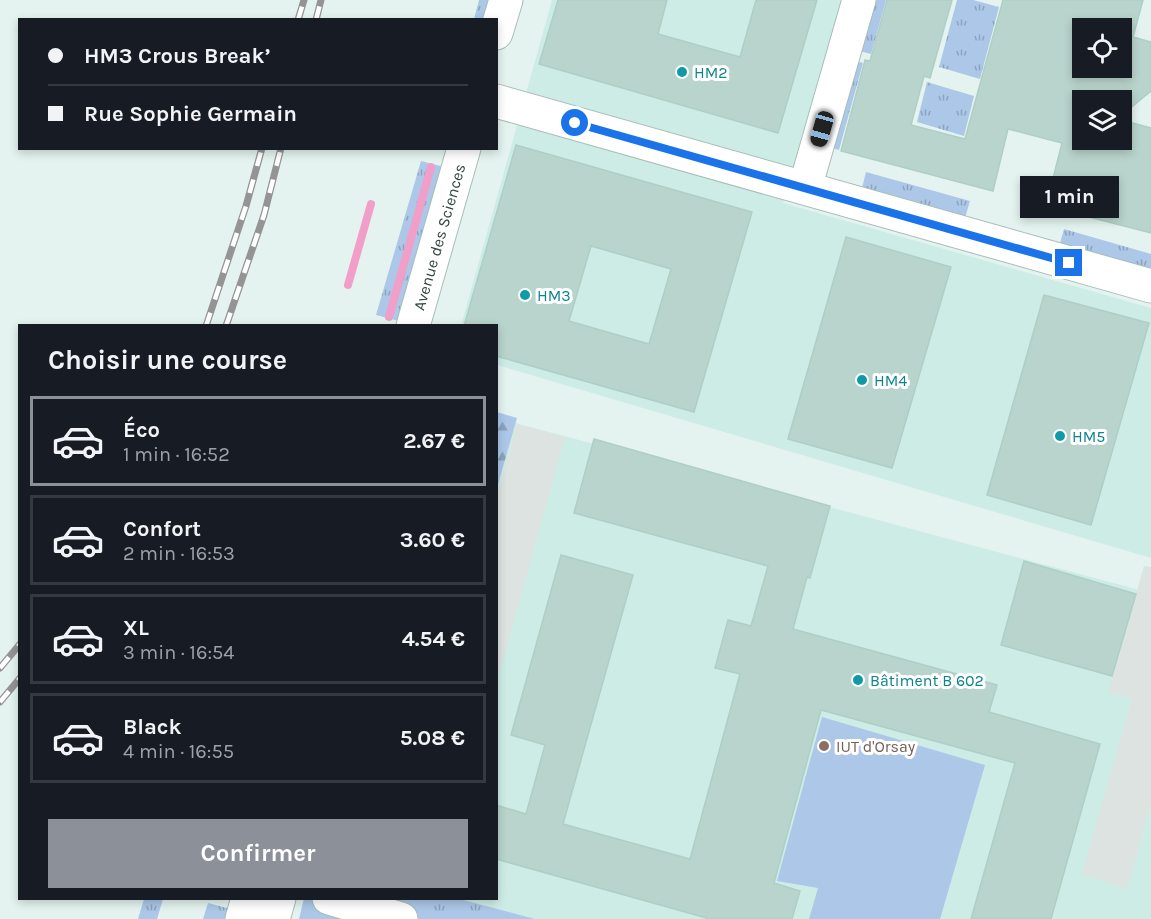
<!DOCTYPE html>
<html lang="fr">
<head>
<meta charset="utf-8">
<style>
  body { margin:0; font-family:Karla,sans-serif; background:#242831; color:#f1f3f6; height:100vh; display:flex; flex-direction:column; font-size:22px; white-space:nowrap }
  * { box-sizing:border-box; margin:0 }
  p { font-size:20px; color:#9ea1a6 }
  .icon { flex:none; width:33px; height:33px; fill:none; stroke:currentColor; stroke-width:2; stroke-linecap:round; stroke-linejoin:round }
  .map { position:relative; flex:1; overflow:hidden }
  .sheet { position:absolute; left:18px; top:324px; width:480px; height:576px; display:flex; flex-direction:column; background:#171b24; border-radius:0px; box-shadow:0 3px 9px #0003 }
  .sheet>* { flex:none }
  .hud { position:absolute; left:18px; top:18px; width:480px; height:132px; border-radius:0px; box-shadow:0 3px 9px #0003; display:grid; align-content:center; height:132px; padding:0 30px; background:#171b24 }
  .tools { position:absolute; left:1072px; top:18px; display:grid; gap:12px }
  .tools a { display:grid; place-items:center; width:60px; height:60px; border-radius:0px; background:#171b24; box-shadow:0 3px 9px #0003; font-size:30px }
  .end { position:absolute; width:27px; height:27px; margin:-14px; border:8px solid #1a73e8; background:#fff; box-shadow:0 0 0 3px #fff }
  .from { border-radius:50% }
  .bubble { position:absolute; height:42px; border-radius:0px; background:#171b24; box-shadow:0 3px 9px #0003; font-size:20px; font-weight:700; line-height:42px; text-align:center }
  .car { position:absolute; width:18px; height:36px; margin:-18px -9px; border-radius:8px; box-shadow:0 0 4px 2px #0007; background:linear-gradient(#222 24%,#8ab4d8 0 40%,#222 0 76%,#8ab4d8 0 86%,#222 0) }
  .hud b { display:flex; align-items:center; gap:21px; height:57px; font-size:22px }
  .hud b+b { border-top:2px solid #363941 }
  .hud i { width:15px; height:15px; background:#f1f3f6 }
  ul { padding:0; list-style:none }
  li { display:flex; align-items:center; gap:18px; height:90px; margin:0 12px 9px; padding:0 18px; border:3px solid #363941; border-radius:0px }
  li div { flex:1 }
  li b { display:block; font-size:22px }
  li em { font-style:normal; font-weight:700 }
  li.current { border-color:#8c9099 }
  li>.icon { width:54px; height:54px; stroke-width:1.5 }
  h2 { padding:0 30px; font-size:27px; line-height:72px }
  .primary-button { display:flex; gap:12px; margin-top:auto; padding:12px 30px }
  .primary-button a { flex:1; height:69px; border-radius:0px; background:#8c9099; color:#fff; font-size:24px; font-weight:700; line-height:69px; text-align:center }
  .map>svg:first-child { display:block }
  .education { fill:#ceece6 }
  .grass { fill:url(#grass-tufts) }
  .forest { fill:url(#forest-firs) }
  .garden { fill:#acc7e8 }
  .parking { fill:#dde3e1 }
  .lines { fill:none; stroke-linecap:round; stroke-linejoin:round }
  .stream { stroke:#f19fc8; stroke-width:8 }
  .building { fill:#b9d4cc; stroke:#adcfc5; stroke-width:1.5; fill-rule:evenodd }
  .minor-casing { stroke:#a7beb8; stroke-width:35 }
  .minor { stroke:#fff; stroke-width:33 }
  .rail-casing { stroke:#949494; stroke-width:7 }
  .rail { stroke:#fff; stroke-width:4.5; stroke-dasharray:14; stroke-linecap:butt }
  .route { stroke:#1a73e8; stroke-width:8 }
  .culture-dot { fill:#0f9aa8; stroke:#fff; stroke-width:2 }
  .education-dot { fill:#8d6e63; stroke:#fff; stroke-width:2 }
  .labels { text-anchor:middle; stroke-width:6; stroke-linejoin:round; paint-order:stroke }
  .culture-label { font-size:16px; fill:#0d838f; stroke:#fff; text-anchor:start }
  .street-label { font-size:16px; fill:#344540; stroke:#fff }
  .education-label { font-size:16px; fill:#785e54; stroke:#fff; text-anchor:start }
</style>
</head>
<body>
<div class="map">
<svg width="1151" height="919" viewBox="0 0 1151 919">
  <defs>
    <pattern id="grass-tufts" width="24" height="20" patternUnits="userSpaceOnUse" patternTransform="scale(1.5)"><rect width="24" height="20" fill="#acc7e8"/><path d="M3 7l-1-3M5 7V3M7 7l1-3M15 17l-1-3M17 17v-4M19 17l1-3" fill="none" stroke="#8da3bd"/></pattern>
    <pattern id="forest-firs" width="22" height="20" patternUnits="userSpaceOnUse" patternTransform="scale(1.5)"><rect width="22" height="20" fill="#acc7e8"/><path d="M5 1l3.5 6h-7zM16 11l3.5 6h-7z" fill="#8da3bd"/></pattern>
  </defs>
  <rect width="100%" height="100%" fill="#e4f3ef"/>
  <!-- education -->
  <path class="education" d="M 552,0 L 842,0 L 783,203 L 1151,308 L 1151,558 L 497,365 L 496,326 L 461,326 Z
    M 497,418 L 1151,593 L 1151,919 L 535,919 L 460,899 L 496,898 Z"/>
  <!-- grass -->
  <path class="grass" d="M 479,0 L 492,0 L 486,19 L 474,19 Z
    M 853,0 L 886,0 L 871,54 L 841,46 Z
    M 957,0 L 973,0 L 999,7 L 980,79 L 939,67 Z
    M 838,56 L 863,63 L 839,150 L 814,143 Z
    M 927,82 L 974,96 L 964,136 L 917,122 Z
    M 421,161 L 444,167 L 399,321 L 376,315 Z
    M 866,172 L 970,201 L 965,218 L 862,188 Z
    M 1064,229 L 1151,254 L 1151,273 L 1059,247 Z
    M 304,898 L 460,899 L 535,919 L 299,919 Z
    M 144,899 L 163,899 L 157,919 L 138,919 Z
    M 208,903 L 231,909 L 229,919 L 203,919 Z"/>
  <!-- forest -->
  <path class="forest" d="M 497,412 L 517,418 L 497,488 L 496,412 Z"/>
  <!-- garden -->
  <path class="garden" d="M 822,717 L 985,765 L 940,919 L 809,919 L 818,888 L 777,881 Z"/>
  <!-- parking -->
  <path class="parking" d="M 517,424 L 565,437 L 497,682 L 497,495 Z
    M 1144,566 L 1151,567 L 1151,802 L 1127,889 L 1082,874 L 1132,699 L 1108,692 Z"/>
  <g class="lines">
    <!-- stream -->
    <path class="stream" d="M 348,285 L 371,204
      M 389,317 L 431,167"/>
  </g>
  <!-- building -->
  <path class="building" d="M 558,0 L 667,0 L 658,34 L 740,57 L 756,0 L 817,0 L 778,133 L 539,64 Z
    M 887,0 L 952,0 L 930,78 L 924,76 L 911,125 L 965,139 L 1003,0 L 1143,0 L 1133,37 L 1151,42 L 1151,91 L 1122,115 L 1122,100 L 1083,100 L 1083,140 L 1122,140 L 1122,120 L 1151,128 L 1151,233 L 1046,206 L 1062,143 L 1008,129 L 993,191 L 841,151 L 865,60 L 870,61 ZM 1083,28 L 1122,28 L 1122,68 L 1083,68 Z
    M 516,145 L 752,212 L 694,412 L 496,356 L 496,326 L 464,326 ZM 591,246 L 671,269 L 649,344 L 569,321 Z
    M 846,237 L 951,267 L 892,468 L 788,439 Z
    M 1044,295 L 1149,323 L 1091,525 L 987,495 Z
    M 594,439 L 830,506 L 810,578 L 807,577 L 793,629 L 997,685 L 989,712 L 1100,744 L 1051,919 L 971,919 L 1015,763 L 821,710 L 774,883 L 800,891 L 792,919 L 710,919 L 496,859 L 496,805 L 526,814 L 545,745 L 511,735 L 561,555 L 633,575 L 563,824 L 690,859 L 740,674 L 715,668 L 728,620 L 751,626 L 768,566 L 574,513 Z
    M 1024,561 L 1136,594 L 1112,676 L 1001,645 Z"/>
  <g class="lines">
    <!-- minor casing -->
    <g class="minor-casing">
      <path id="minor" d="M 496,33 L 506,0
        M 496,101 L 1151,286
        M 805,188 L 859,0
        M 413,326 L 464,148
        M 329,898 L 401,919
        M 242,919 L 248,898
        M 273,919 L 279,898"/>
    </g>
    <!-- minor -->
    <use href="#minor" class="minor"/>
    <!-- rail casing -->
    <g class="rail-casing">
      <path id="rail" d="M 298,20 L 304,0
        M 316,20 L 321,0
        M 206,326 L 246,206 L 262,148
        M 226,326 L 264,215 L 281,148
        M 0,668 L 20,644
        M 0,702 L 20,678"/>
    </g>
    <!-- rail -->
    <use href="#rail" class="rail"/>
  </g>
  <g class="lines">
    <!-- route -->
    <path class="route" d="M 575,123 L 1069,263"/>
  </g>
  <!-- markers -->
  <g class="culture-dot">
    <circle cx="682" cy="72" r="6"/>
    <circle cx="525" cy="295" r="6"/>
    <circle cx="862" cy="380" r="6"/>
    <circle cx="1060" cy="436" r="6"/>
    <circle cx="858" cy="680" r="6"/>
  </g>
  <circle class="education-dot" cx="824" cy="746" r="6"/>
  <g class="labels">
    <!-- culture labels -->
    <g class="culture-label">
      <text x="694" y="78">HM2</text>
      <text x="537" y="301">HM3</text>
      <text x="874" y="386">HM4</text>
      <text x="1072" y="442">HM5</text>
      <text x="870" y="686">Bâtiment B 602</text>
    </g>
    <!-- street labels -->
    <g class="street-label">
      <text transform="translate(439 237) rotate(-74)" y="6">Avenue des Sciences</text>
    </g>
    <!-- education labels -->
    <g class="education-label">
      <text x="836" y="752">IUT d'Orsay</text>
    </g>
  </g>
</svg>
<div class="tools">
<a><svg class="icon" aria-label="locate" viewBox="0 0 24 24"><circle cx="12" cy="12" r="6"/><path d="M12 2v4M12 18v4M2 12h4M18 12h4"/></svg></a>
<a><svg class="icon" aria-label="layers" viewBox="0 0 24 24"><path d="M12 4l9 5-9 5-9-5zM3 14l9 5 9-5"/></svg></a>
</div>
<i class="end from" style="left:575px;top:123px"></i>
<i class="end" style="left:1069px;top:263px"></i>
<div class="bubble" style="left:1020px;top:176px;width:99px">1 min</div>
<i class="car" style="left:822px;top:129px;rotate:196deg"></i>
<div class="hud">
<b><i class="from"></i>HM3 Crous Break’</b>
<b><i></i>Rue Sophie Germain</b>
</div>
<section class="sheet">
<h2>Choisir une course</h2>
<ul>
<li class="current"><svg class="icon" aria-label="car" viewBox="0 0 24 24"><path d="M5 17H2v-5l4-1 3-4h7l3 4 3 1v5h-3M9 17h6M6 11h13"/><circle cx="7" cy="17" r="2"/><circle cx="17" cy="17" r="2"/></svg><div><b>Éco</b><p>1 min · 16:52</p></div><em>2.67 €</em></li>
<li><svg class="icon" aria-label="car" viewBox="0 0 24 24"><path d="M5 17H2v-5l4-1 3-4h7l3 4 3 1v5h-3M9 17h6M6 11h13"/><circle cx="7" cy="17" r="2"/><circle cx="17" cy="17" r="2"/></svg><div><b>Confort</b><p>2 min · 16:53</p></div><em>3.60 €</em></li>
<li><svg class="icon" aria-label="car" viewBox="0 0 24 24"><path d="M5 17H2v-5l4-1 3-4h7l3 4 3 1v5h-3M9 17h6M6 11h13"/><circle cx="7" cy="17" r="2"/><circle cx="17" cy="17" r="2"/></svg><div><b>XL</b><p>3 min · 16:54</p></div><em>4.54 €</em></li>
<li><svg class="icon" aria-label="car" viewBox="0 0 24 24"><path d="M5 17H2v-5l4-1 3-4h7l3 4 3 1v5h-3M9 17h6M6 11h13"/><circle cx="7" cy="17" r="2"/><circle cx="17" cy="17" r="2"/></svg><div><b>Black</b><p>4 min · 16:55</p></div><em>5.08 €</em></li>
</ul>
<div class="primary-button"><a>Confirmer</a></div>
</section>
</div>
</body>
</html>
